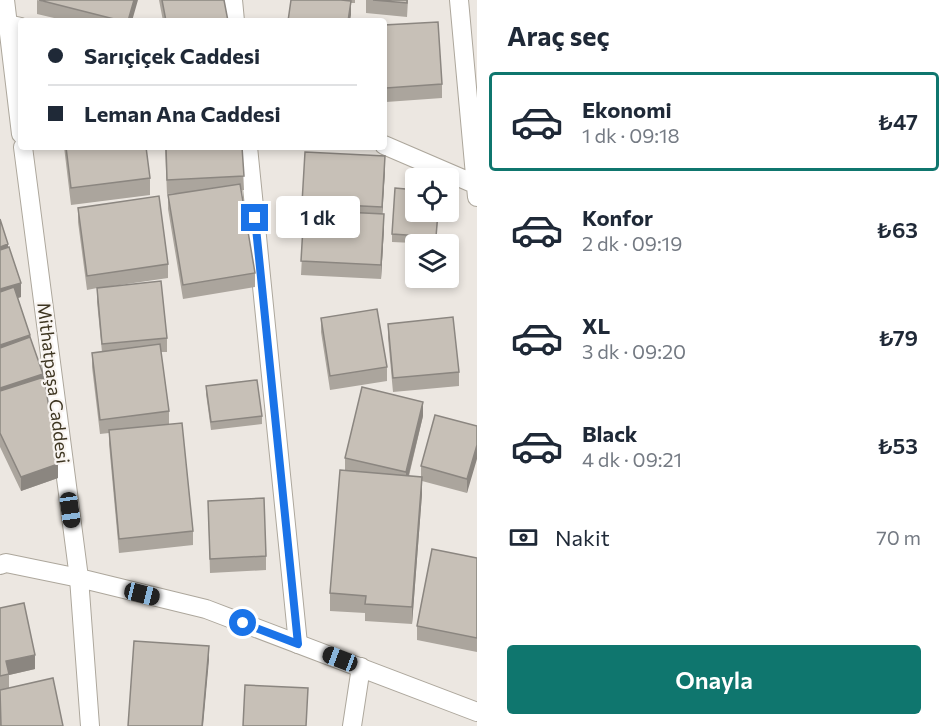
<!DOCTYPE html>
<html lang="tr">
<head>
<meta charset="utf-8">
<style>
  body { margin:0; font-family:Commissioner,sans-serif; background:#f2f2f3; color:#1f2937; height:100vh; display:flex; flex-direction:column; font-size:22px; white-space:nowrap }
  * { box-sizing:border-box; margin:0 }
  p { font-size:20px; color:#747a83 }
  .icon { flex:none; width:33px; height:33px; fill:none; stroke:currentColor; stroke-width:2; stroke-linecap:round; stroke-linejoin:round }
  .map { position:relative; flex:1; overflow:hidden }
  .sheet { display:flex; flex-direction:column; background:#fff; width:474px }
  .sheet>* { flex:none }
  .guide { position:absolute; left:18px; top:18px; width:369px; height:132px; border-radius:6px; box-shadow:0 3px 9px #0003; display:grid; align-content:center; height:132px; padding:0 30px; background:#fff }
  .buttons { position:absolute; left:405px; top:168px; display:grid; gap:12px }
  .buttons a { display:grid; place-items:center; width:54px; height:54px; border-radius:6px; background:#fff; box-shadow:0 3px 9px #0003; font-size:30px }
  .end { position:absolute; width:27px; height:27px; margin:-14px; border:8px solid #1a73e8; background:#fff; box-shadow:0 0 0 3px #fff }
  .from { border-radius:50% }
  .bubble { position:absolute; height:42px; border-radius:6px; background:#fff; box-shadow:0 3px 9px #0003; font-size:20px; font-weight:600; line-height:42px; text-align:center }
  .car { position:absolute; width:18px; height:36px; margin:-18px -9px; border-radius:8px; box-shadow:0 0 4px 2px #0007; background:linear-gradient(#222 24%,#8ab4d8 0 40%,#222 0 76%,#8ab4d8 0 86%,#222 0) }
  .guide b { display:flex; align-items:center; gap:21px; height:57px; font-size:22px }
  .guide b+b { border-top:2px solid #e0e1e3 }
  .guide i { width:15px; height:15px; background:#1f2937 }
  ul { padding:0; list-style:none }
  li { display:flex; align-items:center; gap:18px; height:99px; margin:0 12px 9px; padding:0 18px; border:3px solid transparent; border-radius:6px }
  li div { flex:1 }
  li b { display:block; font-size:22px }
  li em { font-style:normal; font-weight:600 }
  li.current { border-color:#0f766e }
  li>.icon { width:54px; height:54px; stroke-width:1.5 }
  h2 { padding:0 30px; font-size:27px; line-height:72px }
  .pay { display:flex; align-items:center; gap:15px; height:66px; padding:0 30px; font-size:22px }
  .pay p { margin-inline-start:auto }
  .primary-button { display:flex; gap:12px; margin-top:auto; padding:12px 30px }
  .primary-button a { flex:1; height:69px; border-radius:6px; background:#0f766e; color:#fff; font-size:24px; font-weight:600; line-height:69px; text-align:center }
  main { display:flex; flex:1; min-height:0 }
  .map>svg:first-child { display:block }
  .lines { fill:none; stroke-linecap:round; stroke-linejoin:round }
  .minor-casing { stroke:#ada79c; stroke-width:20 }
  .tertiary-casing { stroke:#ada79c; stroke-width:20 }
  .minor { stroke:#fff; stroke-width:18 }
  .tertiary { stroke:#fff; stroke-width:18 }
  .wall { fill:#aba59d }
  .shaded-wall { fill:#8b8680 }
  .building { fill:#c7c0b7; stroke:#8b8680; stroke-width:1.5 }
  .route { stroke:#1a73e8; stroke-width:8 }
  .labels { text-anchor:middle; stroke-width:4.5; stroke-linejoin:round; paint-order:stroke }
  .street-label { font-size:18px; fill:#3d3521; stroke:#f9f5f2 }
</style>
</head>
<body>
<main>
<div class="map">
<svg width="477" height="726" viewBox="0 0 477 726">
  <rect width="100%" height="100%" fill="#ece7e1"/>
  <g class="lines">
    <!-- minor casing -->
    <g class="minor-casing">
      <path id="minor" d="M 233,0 L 235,21
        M 459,0 L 477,197
        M 0,25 L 7,24 L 21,27
        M 384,145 L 477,185
        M 248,147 L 298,644
        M 0,565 L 6,563 L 79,578
        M 352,726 L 361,667"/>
    </g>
    <!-- tertiary casing -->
    <g class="tertiary-casing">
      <path id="tertiary" d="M 5,0 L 21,134
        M 23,147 L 79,578 L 90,726
        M 79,578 L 206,609 L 477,712"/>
    </g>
    <!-- minor -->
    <use href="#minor" class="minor"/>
    <!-- tertiary -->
    <use href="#tertiary" class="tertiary"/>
  </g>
  <!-- wall -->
  <path class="wall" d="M 37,0 L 132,21 L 67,21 L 37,14 Z
    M 159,0 L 224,0 L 228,21 L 163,21 Z
    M 291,0 L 355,0 L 355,3 L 351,3 L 350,21 L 288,21 Z
    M 366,0 L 408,0 L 407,17 L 366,13 Z
    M 384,25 L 442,84 L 442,98 L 386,102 L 384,73 Z
    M 64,147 L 146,147 L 150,178 L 150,195 L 71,205 Z
    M 165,147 L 242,147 L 244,190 L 241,190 L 255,273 L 255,287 L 183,299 L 168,209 L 168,195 L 183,193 L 167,194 Z
    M 385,170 L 382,214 L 384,228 L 381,279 L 301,275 L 304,217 L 302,217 L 302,203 Z
    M 78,208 L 168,264 L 168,278 L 113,286 L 167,338 L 167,352 L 161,352 L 169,411 L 169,424 L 193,531 L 193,545 L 119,553 L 109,444 L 109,433 L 100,434 L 92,367 L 92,353 L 102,352 L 97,302 L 97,288 L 87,290 L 78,222 Z
    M 416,212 L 438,212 L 436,244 L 392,242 L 392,234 Z
    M 0,219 L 21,297 L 18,298 L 43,377 L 58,478 L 21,491 L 0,447 Z
    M 321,318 L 387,367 L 387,381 L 330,390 L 321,332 Z
    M 388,324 L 459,372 L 459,386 L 393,392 L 388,338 Z
    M 206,386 L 262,416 L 262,424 L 211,430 L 206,394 Z
    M 423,416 L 409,476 L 421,477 L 421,466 L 477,426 L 467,493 L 422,481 L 422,494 L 412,624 L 365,621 L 365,613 L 330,611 L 330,593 L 345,471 L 345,458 Z
    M 208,501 L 266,556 L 266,570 L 210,573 Z
    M 477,558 L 477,652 L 417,640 L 417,626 Z
    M 0,608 L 35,669 L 9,675 L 9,688 L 63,726 L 0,726 Z"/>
  <!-- shaded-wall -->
  <path class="shaded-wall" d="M 134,0 L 138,0 L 132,21 L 128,21 Z
    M 351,1 L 351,15 L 350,21 L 348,21 Z
    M 385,156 L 385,170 L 382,221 L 382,207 Z
    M 384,214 L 384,228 L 381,279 L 381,265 Z
    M 8,244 L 8,258 L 0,261 L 0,247 Z
    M 21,283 L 21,297 L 0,303 L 0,289 Z
    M 30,335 L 30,349 L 0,359 L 0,345 Z
    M 43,374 L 43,388 L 0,402 L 0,388 Z
    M 423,402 L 423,416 L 406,486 L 406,472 Z
    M 477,445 L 477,459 L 467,493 L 467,479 Z
    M 58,464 L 58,478 L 21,491 L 21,477 Z
    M 422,477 L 422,494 L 412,624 L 412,607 Z
    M 209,646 L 209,660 L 203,726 L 202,726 Z
    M 35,655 L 35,669 L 9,675 L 6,661 Z"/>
  <!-- building -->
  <path class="building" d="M 39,0 L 134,0 L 128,21 L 122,21 Z
    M 162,0 L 224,0 L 228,21 L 166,21 Z
    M 291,0 L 341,0 L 351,1 L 348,21 L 288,21 Z
    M 373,0 L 407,0 L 407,3 Z
    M 438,22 L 442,84 L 386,88 L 384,59 L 384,25 Z
    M 66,147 L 146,147 L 150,178 L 71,188 Z
    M 166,147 L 242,147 L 244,176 L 167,180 Z
    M 305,152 L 385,156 L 382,207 L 302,203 Z
    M 240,184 L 255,273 L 183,285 L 168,195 Z
    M 395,188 L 416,190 L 416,212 L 438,212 L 436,237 L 392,234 Z
    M 159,196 L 168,264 L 87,276 L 78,208 Z
    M 304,210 L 384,214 L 381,265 L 301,261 Z
    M 0,219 L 8,244 L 0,247 Z
    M 9,247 L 21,283 L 0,289 L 0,250 Z
    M 161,281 L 167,338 L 102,344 L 97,288 Z
    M 14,287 L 30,335 L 0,345 L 0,292 Z
    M 377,309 L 387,367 L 330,376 L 321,318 Z
    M 453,317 L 459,372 L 393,378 L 388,324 Z
    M 30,337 L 43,374 L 0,388 L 0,348 Z
    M 160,344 L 169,411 L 100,420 L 92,353 Z
    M 44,377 L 58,464 L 21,477 L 0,433 L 0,391 Z
    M 257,380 L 262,416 L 211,422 L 206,386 Z
    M 362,387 L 423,402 L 406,472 L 345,458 Z
    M 435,415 L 477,426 L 477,445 L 467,479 L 421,466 Z
    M 182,423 L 193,531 L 119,539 L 109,430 Z
    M 340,470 L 422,477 L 412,607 L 365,604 L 366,596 L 330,593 Z
    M 264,498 L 266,556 L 210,559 L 208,501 Z
    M 432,549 L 477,558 L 477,638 L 417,626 Z
    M 24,603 L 35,655 L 6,661 L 9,674 L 0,676 L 0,608 Z
    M 134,641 L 209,646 L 202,726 L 128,726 Z
    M 53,678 L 63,726 L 1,726 L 0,690 Z
    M 245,685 L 308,688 L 306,726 L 243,726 Z"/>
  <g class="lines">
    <!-- route -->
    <path class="route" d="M 243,623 L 298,644 L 255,218"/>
  </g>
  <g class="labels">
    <!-- street labels -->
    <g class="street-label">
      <text transform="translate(53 383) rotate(83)" y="6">Mithatpaşa Caddesi</text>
    </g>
  </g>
</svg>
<div class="buttons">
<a><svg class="icon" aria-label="locate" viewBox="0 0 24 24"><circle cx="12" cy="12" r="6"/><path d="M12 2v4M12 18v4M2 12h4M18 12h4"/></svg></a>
<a><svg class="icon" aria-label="layers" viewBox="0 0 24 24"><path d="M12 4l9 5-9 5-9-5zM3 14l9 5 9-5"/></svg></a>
</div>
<i class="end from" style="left:243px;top:623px"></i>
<i class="end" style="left:255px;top:218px"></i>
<div class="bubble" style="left:276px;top:196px;width:84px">1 dk</div>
<i class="car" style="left:70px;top:510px;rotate:172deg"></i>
<i class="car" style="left:142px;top:594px;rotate:104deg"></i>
<i class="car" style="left:340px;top:659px;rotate:291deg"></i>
<div class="guide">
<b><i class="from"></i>Sarıçiçek Caddesi</b>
<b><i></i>Leman Ana Caddesi</b>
</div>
</div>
<section class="sheet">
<h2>Araç seç</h2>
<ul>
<li class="current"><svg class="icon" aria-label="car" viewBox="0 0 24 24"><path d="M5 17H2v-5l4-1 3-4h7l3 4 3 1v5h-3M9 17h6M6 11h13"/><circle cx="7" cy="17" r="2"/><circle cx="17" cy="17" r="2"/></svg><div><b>Ekonomi</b><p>1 dk · 09:18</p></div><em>₺47</em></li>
<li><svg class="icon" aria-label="car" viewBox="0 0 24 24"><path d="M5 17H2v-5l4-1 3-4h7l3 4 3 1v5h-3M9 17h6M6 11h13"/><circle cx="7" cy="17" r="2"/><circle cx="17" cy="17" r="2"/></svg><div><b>Konfor</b><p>2 dk · 09:19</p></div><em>₺63</em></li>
<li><svg class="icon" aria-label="car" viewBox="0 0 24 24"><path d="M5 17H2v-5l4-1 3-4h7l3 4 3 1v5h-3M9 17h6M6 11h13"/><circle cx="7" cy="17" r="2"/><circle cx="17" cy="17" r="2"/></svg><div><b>XL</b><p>3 dk · 09:20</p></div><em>₺79</em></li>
<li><svg class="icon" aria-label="car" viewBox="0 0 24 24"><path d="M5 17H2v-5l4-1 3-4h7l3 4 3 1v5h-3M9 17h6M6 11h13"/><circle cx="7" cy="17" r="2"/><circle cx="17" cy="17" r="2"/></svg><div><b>Black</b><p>4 dk · 09:21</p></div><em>₺53</em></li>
</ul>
<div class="pay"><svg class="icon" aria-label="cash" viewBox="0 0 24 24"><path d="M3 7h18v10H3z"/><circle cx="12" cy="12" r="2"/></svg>Nakit<p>70 m</p></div>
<div class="primary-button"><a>Onayla</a></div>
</section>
</main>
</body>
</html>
